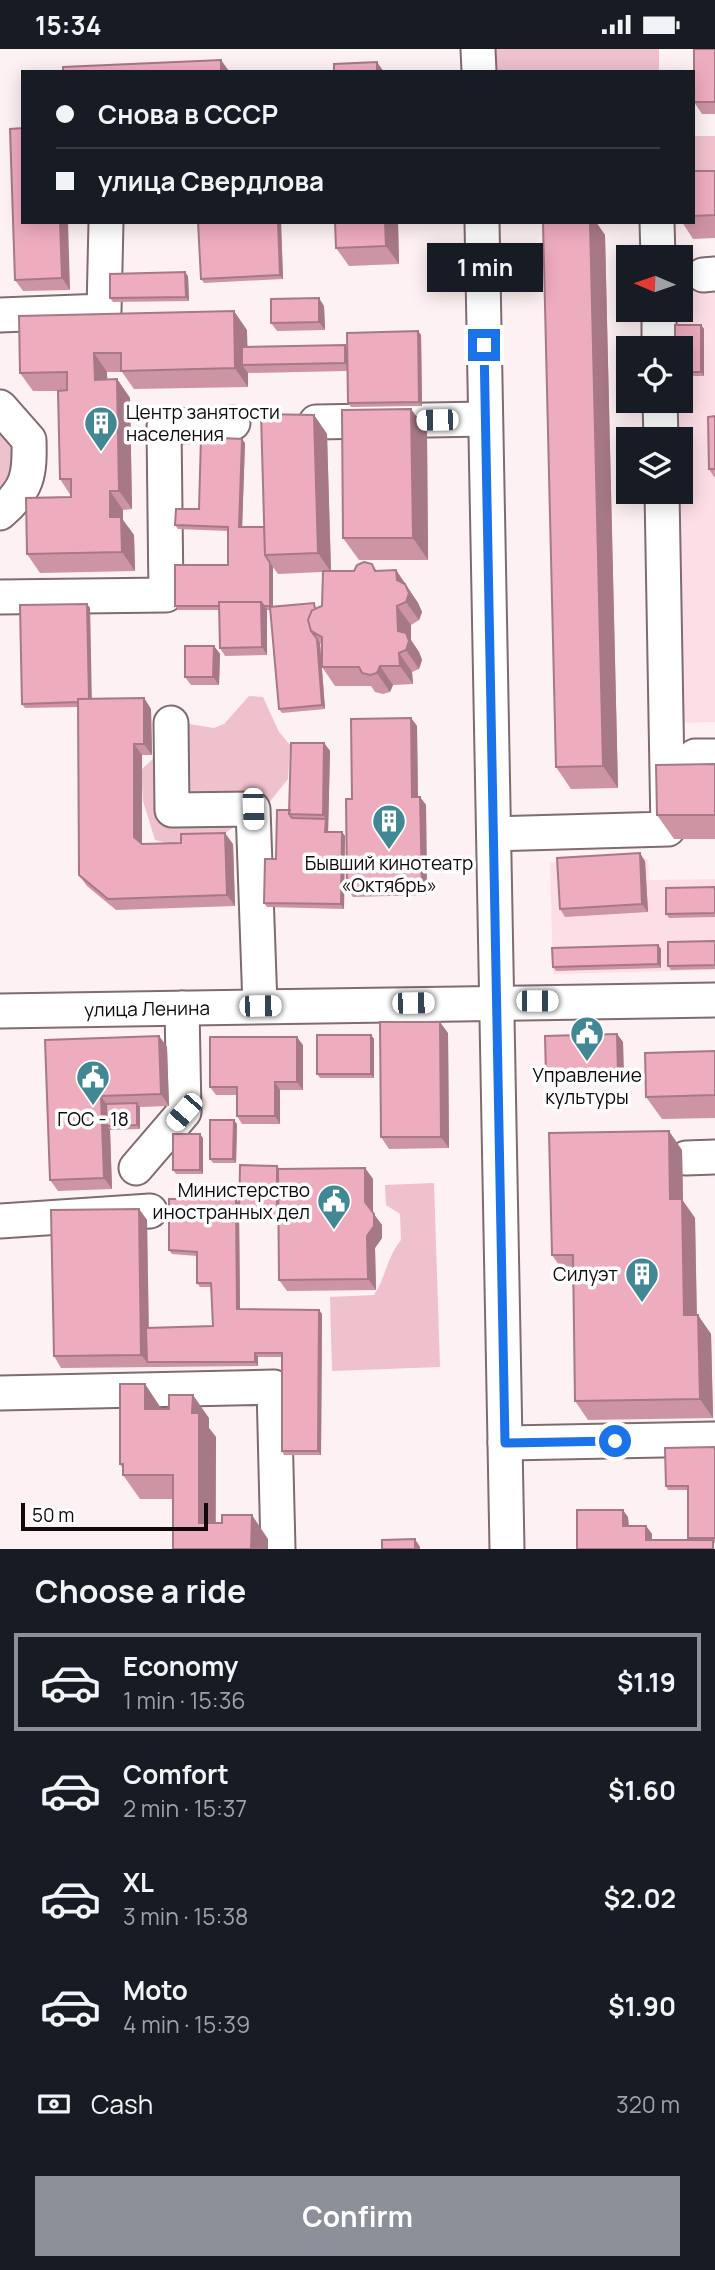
<!DOCTYPE html>
<html lang="en">
<head>
<meta charset="utf-8">
<style>
  body { margin:0; font-family:Manrope,sans-serif; background:#20242c; color:#f1f3f6; height:100vh; display:flex; flex-direction:column; font-size:26px; white-space:nowrap }
  * { box-sizing:border-box; margin:0 }
  p { font-size:23px; color:#9ea1a6 }
  .icon { flex:none; width:38px; height:38px; fill:none; stroke:currentColor; stroke-width:2; stroke-linecap:round; stroke-linejoin:round }
  .map { position:relative; height:1500px; overflow:hidden }
  .drawer { display:flex; flex-direction:column; background:#171b24; flex:1 }
  .drawer>* { flex:none }
  .hud { position:absolute; left:21px; top:21px; width:674px; height:154px; border-radius:0px; box-shadow:0 4px 18px #0003; display:grid; align-content:center; height:154px; padding:0 35px; background:#171b24 }
  .needle { width:46px; rotate:272deg }
  .fabs { position:absolute; left:616px; top:196px; display:grid; gap:14px }
  .fabs a { display:grid; place-items:center; width:77px; height:77px; border-radius:0px; background:#171b24; box-shadow:0 4px 18px #0003; font-size:35px }
  .scale { position:absolute; left:21px; bottom:18px; width:187px; box-sizing:border-box; padding-left:7px; border:4px solid #110a0c; border-top:0; font-size:19px; line-height:24px; white-space:nowrap; color:#110a0c; -webkit-text-stroke:5px #fff; paint-order:stroke }
  .end { position:absolute; width:32px; height:32px; margin:-16px; border:9px solid #1a73e8; background:#fff; box-shadow:0 0 0 4px #fff }
  .from { border-radius:50% }
  .bubble { position:absolute; height:49px; border-radius:0px; background:#171b24; box-shadow:0 4px 18px #0003; font-size:23px; font-weight:700; line-height:49px; text-align:center }
  .car { position:absolute; width:21px; height:42px; margin:-21px -10px; border-radius:9px; box-shadow:0 0 5px 2px #0007; background:linear-gradient(#fff 24%,#345 0 40%,#fff 0 76%,#345 0 86%,#fff 0) }
  .hud b { display:flex; align-items:center; gap:24px; height:66px; font-size:26px }
  .hud b+b { border-top:2px solid #363941 }
  .hud i { width:18px; height:18px; background:#f1f3f6 }
  ul { padding:0; list-style:none }
  li { display:flex; align-items:center; gap:21px; height:98px; margin:0 14px 10px; padding:0 21px; border:4px solid transparent; border-radius:0px }
  li div { flex:1 }
  li b { display:block; font-size:26px }
  li em { font-style:normal; font-weight:700 }
  li.on { border-color:#8c9099 }
  li>.icon { width:63px; height:63px; stroke-width:1.5 }
  h2 { padding:0 35px; font-size:32px; line-height:84px }
  .pay { display:flex; align-items:center; gap:18px; height:77px; padding:0 35px; font-size:26px }
  .pay p { margin-inline-start:auto }
  .primary-button { display:flex; gap:14px; margin-top:auto; padding:14px 35px }
  .primary-button a { flex:1; height:80px; border-radius:0px; background:#8c9099; color:#fff; font-size:28px; font-weight:700; line-height:80px; text-align:center }
  .status { display:flex; justify-content:space-between; align-items:center; height:49px; padding:0 35px; background:#171b24; direction:ltr }
  .status svg { height:19px; fill:currentColor }
  .map>svg:first-child { display:block }
  .built { fill:#fddee6 }
  .green { fill:#eec1cd }
  .lines { fill:none; stroke-linecap:round; stroke-linejoin:round }
  .minor-casing { stroke:#7f6b70; stroke-width:37 }
  .minor { stroke:#fff; stroke-width:33 }
  .wall { fill:#cd94a4; fill-rule:evenodd }
  .shaded-wall { fill:#a77886 }
  .building { fill:#eeacbf; stroke:#a77886; stroke-width:2 }
  .route { stroke:#1a73e8; stroke-width:9 }
  .labels { text-anchor:middle; stroke-width:7; stroke-linejoin:round; paint-order:stroke }
  .poi-label { font-size:19px; fill:#110a0c; stroke:#fff }
  .street-label { font-size:19px; fill:#110a0c; stroke:#fff }
</style>
</head>
<body>
<div class="status"><b>15:34</b><svg viewBox="0 0 49 12"><path d="M0 12V9h3v3zM5 12V6h3v6zM10 12V3h3v9zM15 12V0h3v12zM26 1h20v11H26zM47 4h2v5h-2z"/></svg></div>
<div class="map">
<svg width="715" height="1500" viewBox="0 0 715 1500">
  <rect width="100%" height="100%" fill="#fef1f4"/>
  <!-- built -->
  <path class="built" d="M 715,234 L 715,673 L 681,674 L 674,443 L 681,443 L 681,390 L 673,390 L 671,352 L 681,352 L 681,299 L 669,261 L 681,261 L 681,235 Z
    M 648,810 L 649,831 L 715,830 L 715,921 L 553,925 L 550,814 Z"/>
  <!-- green -->
  <path class="green" d="M 493,0 L 659,0 L 659,23 L 493,23 Z
    M 693,87 L 715,87 L 715,130 L 693,130 Z
    M 0,374 C 26,404 17,417 0,449 Z
    M 249,647 L 263,648 L 279,683 L 290,696 L 288,730 L 268,755 L 225,784 L 175,796 L 155,791 L 143,752 L 141,721 L 157,706 L 177,673 L 214,679 L 224,675 Z
    M 434,1134 L 440,1318 L 332,1322 L 330,1248 L 374,1246 C 386,1228 387,1208 401,1191 L 400,1165 L 386,1156 L 385,1136 Z"/>
  <g class="lines">
    <!-- minor casing -->
    <g class="minor-casing">
      <g id="minor">
        <path d="M 478,0 L 479,23"/>
        <path d="M 482,173 L 507,1500"/>
        <path d="M 657,173 L 658,208"/>
        <path d="M 703,226 L 715,225"/>
        <path d="M 659,261 L 659,299"/>
        <path d="M 0,266 L 104,262 L 106,173"/>
        <path d="M 660,352 L 661,390"/>
        <path d="M 0,358 L 29,391 C 30,426 28,440 0,464"/>
        <path d="M 316,373 L 485,370"/>
        <path d="M 0,548 L 166,546 L 164,378 L 233,374"/>
        <path d="M 171,674 L 172,761 L 253,760 L 260,957"/>
        <path d="M 695,707 L 715,707"/>
        <path d="M 494,785 L 668,780 L 662,443"/>
        <path id="s1" d="M 0,962 L 715,951"/>
        <path d="M 686,1109 L 715,1108"/>
        <path d="M 136,1119 L 184,1063 L 182,959"/>
        <path d="M 0,1172 L 150,1162"/>
        <path d="M 0,1344 L 274,1338 L 278,1500"/>
        <path d="M 505,1394 L 715,1390"/>
      </g>
    </g>
    <!-- minor -->
    <use href="#minor" class="minor"/>
  </g>
  <!-- wall -->
  <path class="wall" d="M 715,0 L 715,65 L 702,65 L 694,53 Z
    M 23,79 L 70,241 L 23,242 L 15,231 Z
    M 693,122 L 715,122 L 715,189 L 693,190 L 682,173 L 693,173 Z
    M 281,173 L 283,230 L 204,234 L 201,230 Z
    M 335,173 L 398,173 L 399,215 L 349,217 L 336,199 Z
    M 543,173 L 596,173 L 605,186 L 618,739 L 571,740 L 556,718 Z
    M 188,227 L 189,252 L 113,253 L 110,249 Z
    M 324,257 L 325,281 L 277,282 L 271,274 Z
    M 19,267 L 247,281 L 247,297 L 347,300 L 418,282 L 421,286 L 422,357 L 351,358 L 348,354 L 347,322 L 248,324 L 248,338 L 134,340 L 122,323 L 107,323 L 107,330 L 117,330 L 130,349 L 132,460 L 123,461 L 123,471 L 134,486 L 135,522 L 40,524 L 27,505 L 71,447 L 60,430 L 58,342 L 33,342 L 20,324 Z
    M 701,276 L 704,280 L 704,327 L 681,327 L 681,299 Z
    M 411,360 L 427,382 L 428,511 L 359,511 L 343,489 Z
    M 314,366 L 327,385 L 331,522 L 354,522 L 372,515 L 376,521 L 396,521 L 418,554 L 422,563 L 419,571 L 411,576 L 411,591 L 419,603 L 422,611 L 419,620 L 412,623 L 413,635 L 393,636 L 390,643 L 383,645 L 375,643 L 371,637 L 335,637 L 322,618 L 322,597 L 320,594 L 325,660 L 282,664 L 279,660 L 271,561 L 267,561 L 267,606 L 225,607 L 220,599 L 219,561 L 178,561 L 175,557 L 228,516 L 228,482 L 178,480 L 175,476 L 199,460 L 245,394 L 242,478 L 264,478 ZM 273,518 L 278,525 L 322,523 L 322,557 L 317,559 L 273,558 Z
    M 715,367 L 715,427 L 714,428 L 709,420 Z
    M 87,555 L 90,559 L 91,650 L 144,649 L 151,660 L 152,706 L 142,706 L 142,795 L 233,795 L 235,857 L 116,861 L 87,837 L 79,826 L 78,658 L 25,659 L 22,655 Z
    M 214,597 L 220,605 L 219,636 L 191,636 L 185,628 Z
    M 411,669 L 417,677 L 418,748 L 420,748 L 426,756 L 427,846 L 353,848 L 347,840 L 352,750 Z
    M 324,694 L 330,702 L 328,783 L 342,783 L 345,787 L 344,860 L 267,858 L 264,854 L 290,761 Z
    M 715,715 L 715,790 L 674,790 L 657,766 Z
    M 645,812 L 648,863 L 565,868 L 560,860 Z
    M 715,838 L 715,868 L 669,869 L 666,865 Z
    M 715,892 L 715,920 L 671,921 L 668,917 Z
    M 658,896 L 661,900 L 661,919 L 556,922 L 553,918 Z
    M 448,984 L 449,1099 L 389,1100 L 381,1088 Z
    M 617,985 L 623,993 L 624,1033 L 552,1035 L 546,1028 Z
    M 371,986 L 374,990 L 374,1029 L 320,1029 L 317,1025 Z
    M 159,987 L 167,998 L 169,1057 L 140,1058 L 140,1080 L 110,1081 L 112,1140 L 58,1142 L 50,1131 L 45,991 Z
    M 303,996 L 303,1041 L 280,1041 L 280,1075 L 242,1075 L 237,1067 L 237,1046 L 216,1046 L 210,1038 Z
    M 715,1002 L 715,1069 L 662,1070 L 646,1048 Z
    M 237,1075 L 236,1114 L 213,1114 L 210,1110 Z
    M 203,1089 L 203,1125 L 176,1125 L 173,1121 Z
    M 682,1101 L 683,1152 L 695,1169 L 697,1266 L 711,1285 L 713,1369 L 588,1371 L 575,1352 L 573,1225 L 565,1225 L 552,1206 Z
    M 277,1117 L 280,1120 L 365,1119 L 373,1130 L 373,1164 L 382,1176 L 382,1189 L 375,1199 L 376,1241 L 287,1242 L 279,1231 L 279,1172 L 241,1171 L 239,1168 L 240,1260 L 319,1261 L 322,1265 L 321,1406 L 284,1406 L 282,1402 L 282,1308 L 258,1308 L 258,1317 L 61,1319 L 54,1307 L 139,1160 L 147,1171 L 149,1279 L 213,1277 L 212,1238 L 200,1238 L 197,1234 L 197,1207 L 172,1205 L 169,1201 L 239,1154 Z
    M 145,1335 L 161,1360 L 209,1369 L 209,1379 L 216,1388 L 216,1474 L 268,1490 L 173,1500 L 173,1450 L 140,1450 L 123,1426 L 123,1420 L 120,1415 Z
    M 715,1398 L 715,1494 L 577,1500 L 628,1468 L 629,1477 L 646,1477 L 652,1485 L 652,1491 L 690,1491 L 688,1489 L 688,1441 L 668,1441 L 666,1437 Z"/>
  <!-- shaded-wall -->
  <path class="shaded-wall" d="M 221,11 L 229,22 L 229,23 L 221,23 Z
    M 377,13 L 384,23 L 377,23 Z
    M 60,173 L 68,173 L 70,241 L 62,229 Z
    M 278,173 L 281,173 L 283,230 L 280,226 Z
    M 385,173 L 398,173 L 399,215 L 386,197 Z
    M 590,173 L 596,173 L 605,186 L 618,739 L 603,717 Z
    M 185,223 L 188,227 L 189,252 L 186,248 Z
    M 319,249 L 324,257 L 325,281 L 319,273 Z
    M 234,262 L 247,281 L 248,316 L 242,316 L 248,324 L 248,338 L 235,319 Z
    M 701,276 L 704,280 L 704,327 L 701,323 Z
    M 418,282 L 421,286 L 422,357 L 419,353 Z
    M 345,296 L 350,304 L 350,322 L 345,314 Z
    M 94,304 L 107,323 L 108,349 L 95,331 Z
    M 117,330 L 130,349 L 132,460 L 119,442 Z
    M 411,360 L 427,382 L 428,511 L 413,489 Z
    M 314,366 L 327,385 L 331,523 L 318,504 Z
    M 242,390 L 245,394 L 242,482 L 239,478 Z
    M 110,442 L 123,461 L 123,471 L 134,486 L 135,522 L 122,503 L 110,468 Z
    M 270,514 L 273,518 L 273,561 L 270,557 Z
    M 396,521 L 418,554 L 422,563 L 419,571 L 406,553 L 397,531 Z
    M 261,553 L 267,560 L 267,606 L 262,598 Z
    M 87,555 L 90,559 L 92,657 L 89,653 Z
    M 397,557 L 411,576 L 411,591 L 419,603 L 422,611 L 419,620 L 406,601 L 398,582 Z
    M 317,590 L 320,594 L 325,660 L 322,656 Z
    M 214,597 L 220,605 L 219,636 L 213,628 Z
    M 399,604 L 412,623 L 413,635 L 400,617 Z
    M 380,617 L 393,636 L 390,643 L 377,624 Z
    M 144,649 L 151,660 L 152,706 L 144,695 Z
    M 411,669 L 417,677 L 418,756 L 412,748 Z
    M 324,694 L 330,702 L 328,787 L 325,783 L 326,770 L 323,766 Z
    M 134,695 L 142,706 L 142,799 L 134,788 Z
    M 420,748 L 426,756 L 427,846 L 422,839 Z
    M 342,783 L 345,787 L 344,860 L 341,855 Z
    M 225,784 L 233,795 L 235,857 L 227,846 Z
    M 640,804 L 645,812 L 648,863 L 642,855 Z
    M 658,896 L 661,900 L 661,919 L 658,915 Z
    M 440,973 L 448,984 L 449,1099 L 441,1088 Z
    M 617,985 L 623,993 L 624,1033 L 618,1025 Z
    M 371,986 L 374,990 L 374,1029 L 371,1025 Z
    M 159,987 L 167,998 L 169,1057 L 161,1045 Z
    M 297,988 L 303,996 L 303,1041 L 297,1033 Z
    M 275,1033 L 280,1041 L 280,1075 L 275,1067 Z
    M 101,1047 L 109,1059 L 107,1077 L 110,1081 L 112,1140 L 104,1129 Z
    M 137,1054 L 140,1058 L 140,1080 L 137,1076 Z
    M 234,1071 L 237,1075 L 236,1114 L 233,1110 Z
    M 669,1082 L 682,1101 L 683,1152 L 695,1169 L 697,1285 L 684,1266 L 670,1150 Z
    M 200,1085 L 203,1089 L 203,1125 L 200,1121 Z
    M 365,1119 L 373,1130 L 373,1164 L 382,1176 L 382,1189 L 375,1199 L 376,1241 L 368,1230 Z
    M 236,1150 L 239,1154 L 240,1265 L 237,1260 Z
    M 139,1160 L 147,1171 L 149,1313 L 147,1313 L 141,1306 Z
    M 319,1261 L 322,1265 L 321,1406 L 318,1402 Z
    M 698,1266 L 711,1285 L 713,1369 L 700,1350 Z
    M 255,1304 L 258,1308 L 258,1317 L 255,1313 Z
    M 145,1335 L 161,1359 L 161,1384 L 145,1360 Z
    M 193,1346 L 209,1369 L 209,1379 L 216,1388 L 215,1498 L 199,1474 L 192,1364 Z
    M 623,1461 L 628,1468 L 629,1485 L 623,1477 Z
    M 252,1466 L 268,1490 L 268,1500 L 251,1500 Z
    M 646,1477 L 652,1485 L 651,1499 L 646,1491 Z
    M 415,1490 L 420,1498 L 420,1500 L 415,1500 Z"/>
  <!-- building -->
  <path class="building" d="M 694,0 L 715,0 L 715,53 L 694,53 Z
    M 221,11 L 221,23 L 63,23 L 63,18 Z
    M 377,13 L 377,23 L 334,23 L 334,15 Z
    M 23,79 L 23,173 L 60,173 L 62,229 L 15,231 L 10,80 Z
    M 693,122 L 715,122 L 715,166 L 693,167 Z
    M 198,173 L 278,173 L 280,226 L 201,230 Z
    M 335,173 L 385,173 L 386,197 L 336,199 Z
    M 543,173 L 590,173 L 603,717 L 556,718 Z
    M 185,223 L 186,248 L 110,249 L 110,225 Z
    M 319,249 L 319,273 L 271,274 L 271,250 Z
    M 234,262 L 235,319 L 121,322 L 121,304 L 94,304 L 95,331 L 117,330 L 119,442 L 110,442 L 110,468 L 121,468 L 122,503 L 27,505 L 26,449 L 71,448 L 71,430 L 60,430 L 58,342 L 67,341 L 67,323 L 20,324 L 19,267 Z
    M 675,276 L 701,276 L 701,323 L 681,323 L 681,299 L 675,299 Z
    M 418,282 L 419,353 L 348,354 L 347,284 Z
    M 345,296 L 345,314 L 242,316 L 242,298 Z
    M 411,360 L 413,489 L 343,489 L 342,361 Z
    M 261,365 L 314,366 L 318,504 L 265,506 Z
    M 715,367 L 715,420 L 709,420 L 708,368 Z
    M 201,388 L 242,390 L 239,478 L 264,478 L 265,506 L 270,514 L 270,557 L 264,557 L 261,553 L 219,553 L 219,557 L 175,557 L 175,516 L 228,516 L 228,478 L 175,476 L 176,460 L 199,460 Z
    M 364,513 L 372,515 L 375,522 L 396,521 L 397,531 L 405,535 L 409,544 L 406,553 L 397,557 L 398,582 L 406,584 L 409,592 L 406,601 L 399,604 L 400,617 L 380,617 L 377,624 L 370,626 L 362,624 L 359,618 L 322,618 L 322,588 L 311,582 L 308,571 L 312,561 L 322,557 L 323,522 L 354,522 L 357,516 Z
    M 219,553 L 261,553 L 262,598 L 220,599 Z
    M 314,554 L 315,560 L 312,561 L 308,571 L 311,582 L 317,590 L 322,656 L 279,660 L 270,558 Z
    M 87,555 L 89,650 L 78,650 L 78,653 L 22,655 L 20,556 Z
    M 185,597 L 214,597 L 213,628 L 185,628 Z
    M 144,649 L 144,695 L 134,695 L 134,788 L 142,795 L 181,794 L 181,785 L 225,784 L 227,846 L 108,850 L 79,826 L 78,650 Z
    M 411,669 L 412,748 L 420,748 L 422,839 L 347,840 L 346,750 L 352,750 L 351,670 Z
    M 291,694 L 324,694 L 323,766 L 289,765 Z
    M 715,715 L 715,766 L 657,766 L 656,716 Z
    M 277,761 L 290,761 L 289,765 L 292,769 L 326,770 L 325,783 L 342,783 L 341,855 L 264,854 L 265,810 L 276,810 Z
    M 640,804 L 642,855 L 560,860 L 557,809 Z
    M 715,838 L 715,864 L 666,865 L 666,839 Z
    M 715,892 L 715,916 L 668,917 L 668,893 Z
    M 658,896 L 658,915 L 553,918 L 552,899 Z
    M 380,973 L 440,973 L 441,1088 L 381,1088 Z
    M 617,985 L 618,1025 L 546,1028 L 545,987 Z
    M 317,986 L 371,986 L 371,1025 L 317,1025 Z
    M 159,987 L 161,1045 L 101,1047 L 104,1129 L 50,1131 L 45,991 Z
    M 210,988 L 297,988 L 297,1033 L 275,1033 L 275,1067 L 237,1067 L 237,1038 L 210,1038 Z
    M 715,1002 L 715,1046 L 646,1048 L 645,1004 Z
    M 137,1054 L 137,1076 L 107,1077 L 106,1055 Z
    M 210,1071 L 234,1071 L 233,1110 L 210,1110 Z
    M 669,1082 L 670,1150 L 682,1150 L 684,1266 L 698,1266 L 700,1350 L 575,1352 L 573,1206 L 552,1206 L 549,1084 Z
    M 173,1085 L 200,1085 L 200,1121 L 173,1121 Z
    M 240,1116 L 277,1117 L 277,1168 L 239,1167 Z
    M 365,1119 L 365,1153 L 374,1165 L 374,1177 L 367,1187 L 368,1230 L 279,1231 L 278,1120 Z
    M 169,1150 L 236,1150 L 237,1260 L 319,1261 L 318,1402 L 282,1402 L 282,1304 L 255,1304 L 255,1313 L 147,1313 L 146,1279 L 213,1277 L 211,1234 L 197,1234 L 197,1203 L 169,1201 Z
    M 139,1160 L 141,1306 L 54,1307 L 51,1161 Z
    M 120,1335 L 145,1335 L 145,1360 L 169,1360 L 169,1346 L 193,1346 L 192,1364 L 199,1364 L 199,1474 L 222,1474 L 222,1466 L 252,1466 L 251,1500 L 173,1500 L 173,1426 L 123,1426 L 123,1415 L 120,1415 Z
    M 715,1398 L 715,1489 L 688,1489 L 688,1437 L 666,1437 L 665,1399 Z
    M 577,1461 L 623,1461 L 623,1477 L 646,1477 L 646,1491 L 713,1491 L 713,1500 L 577,1500 Z
    M 415,1490 L 415,1500 L 382,1500 L 382,1491 Z"/>
  <g class="lines">
    <!-- route -->
    <path class="route" d="M 484,296 L 505,1394 L 615,1392"/>
  </g>
  <!-- icons -->
  <defs>
    <g id="building-pin" transform="scale(1.75)"><path d="M0 17L-7.5 6A9.5 9.5 0 1 1 7.5 6Z" fill="#428894" stroke="#fff"/><path d="M-4-6H4V6H1V3H-1V6H-4ZM-2.5-4.3h1.7v1.8h-1.7ZM.8-4.3h1.7v1.8H.8ZM-2.5-1h1.7V.8h-1.7ZM.8-1h1.7V.8H.8Z" fill="#fff"/></g>
    <g id="civic-pin" transform="scale(1.75)"><path d="M0 17L-7.5 6A9.5 9.5 0 1 1 7.5 6Z" fill="#428894" stroke="#fff"/><path d="M-.6-6.5H3V-4.5H.6V-3L4-1V1h2V6H-6V1h2V-1L-.6-3ZM-1.2 2.5V6h2.4V2.5Z" fill="#fff"/></g>
  </defs>
  <g fill-rule="evenodd">
    <use href="#building-pin" x="101" y="374"/>
    <use href="#building-pin" x="389" y="772"/>
    <use href="#civic-pin" x="587" y="984"/>
    <use href="#civic-pin" x="93" y="1028"/>
    <use href="#civic-pin" x="334" y="1152"/>
    <use href="#building-pin" x="642" y="1225"/>
  </g>
  <g class="labels">
    <!-- poi labels -->
    <g class="poi-label">
      <text x="126" y="370" text-anchor="start">Центр занятости<tspan x="126" dy="22">населения</tspan></text>
      <text x="389" y="821">Бывший кинотеатр<tspan x="389" dy="22">«Октябрь»</tspan></text>
      <text x="587" y="1033">Управление<tspan x="587" dy="22">культуры</tspan></text>
      <text x="93" y="1077">ГОС - 18</text>
      <text x="310" y="1148" text-anchor="end">Министерство<tspan x="310" dy="22">иностранных дел</tspan></text>
      <text x="618" y="1232" text-anchor="end">Силуэт</text>
    </g>
    <!-- street labels -->
    <g class="street-label">
      <text dy="7" stroke="none"><textPath href="#s1" startOffset="147">улица Ленина</textPath></text>
    </g>
  </g>
</svg>
<div class="fabs">
<a><svg class="needle" viewBox="-14 -14 28 28"><path d="M0-13l5 13h-10z" fill="#e53935"/><path d="M0 13l5-13h-10z" fill="#9ea1a6"/></svg></a>
<a><svg class="icon" aria-label="locate" viewBox="0 0 24 24"><circle cx="12" cy="12" r="6"/><path d="M12 2v4M12 18v4M2 12h4M18 12h4"/></svg></a>
<a><svg class="icon" aria-label="layers" viewBox="0 0 24 24"><path d="M12 4l9 5-9 5-9-5zM3 14l9 5 9-5"/></svg></a>
</div>
<div class="scale">50 m</div>
<i class="end from" style="left:615px;top:1392px"></i>
<i class="end" style="left:484px;top:296px"></i>
<div class="bubble" style="left:427px;top:194px;width:116px">1 min</div>
<i class="car" style="left:437px;top:371px;rotate:269deg"></i>
<i class="car" style="left:253px;top:760px;rotate:178deg"></i>
<i class="car" style="left:537px;top:952px;rotate:90deg"></i>
<i class="car" style="left:413px;top:954px;rotate:89deg"></i>
<i class="car" style="left:260px;top:957px;rotate:89deg"></i>
<i class="car" style="left:184px;top:1063px;rotate:221deg"></i>
<div class="hud">
<b><i class="from"></i>Снова в СССР</b>
<b><i></i>улица Свердлова</b>
</div>
</div>
<section class="drawer">
<h2>Choose a ride</h2>
<ul>
<li class="on"><svg class="icon" aria-label="car" viewBox="0 0 24 24"><path d="M5 17H2v-5l4-1 3-4h7l3 4 3 1v5h-3M9 17h6M6 11h13"/><circle cx="7" cy="17" r="2"/><circle cx="17" cy="17" r="2"/></svg><div><b>Economy</b><p>1 min · 15:36</p></div><em>$1.19</em></li>
<li><svg class="icon" aria-label="car" viewBox="0 0 24 24"><path d="M5 17H2v-5l4-1 3-4h7l3 4 3 1v5h-3M9 17h6M6 11h13"/><circle cx="7" cy="17" r="2"/><circle cx="17" cy="17" r="2"/></svg><div><b>Comfort</b><p>2 min · 15:37</p></div><em>$1.60</em></li>
<li><svg class="icon" aria-label="car" viewBox="0 0 24 24"><path d="M5 17H2v-5l4-1 3-4h7l3 4 3 1v5h-3M9 17h6M6 11h13"/><circle cx="7" cy="17" r="2"/><circle cx="17" cy="17" r="2"/></svg><div><b>XL</b><p>3 min · 15:38</p></div><em>$2.02</em></li>
<li><svg class="icon" aria-label="car" viewBox="0 0 24 24"><path d="M5 17H2v-5l4-1 3-4h7l3 4 3 1v5h-3M9 17h6M6 11h13"/><circle cx="7" cy="17" r="2"/><circle cx="17" cy="17" r="2"/></svg><div><b>Moto</b><p>4 min · 15:39</p></div><em>$1.90</em></li>
</ul>
<div class="pay"><svg class="icon" aria-label="cash" viewBox="0 0 24 24"><path d="M3 7h18v10H3z"/><circle cx="12" cy="12" r="2"/></svg>Cash<p>320 m</p></div>
<div class="primary-button"><a>Confirm</a></div>
</section>
</body>
</html>
